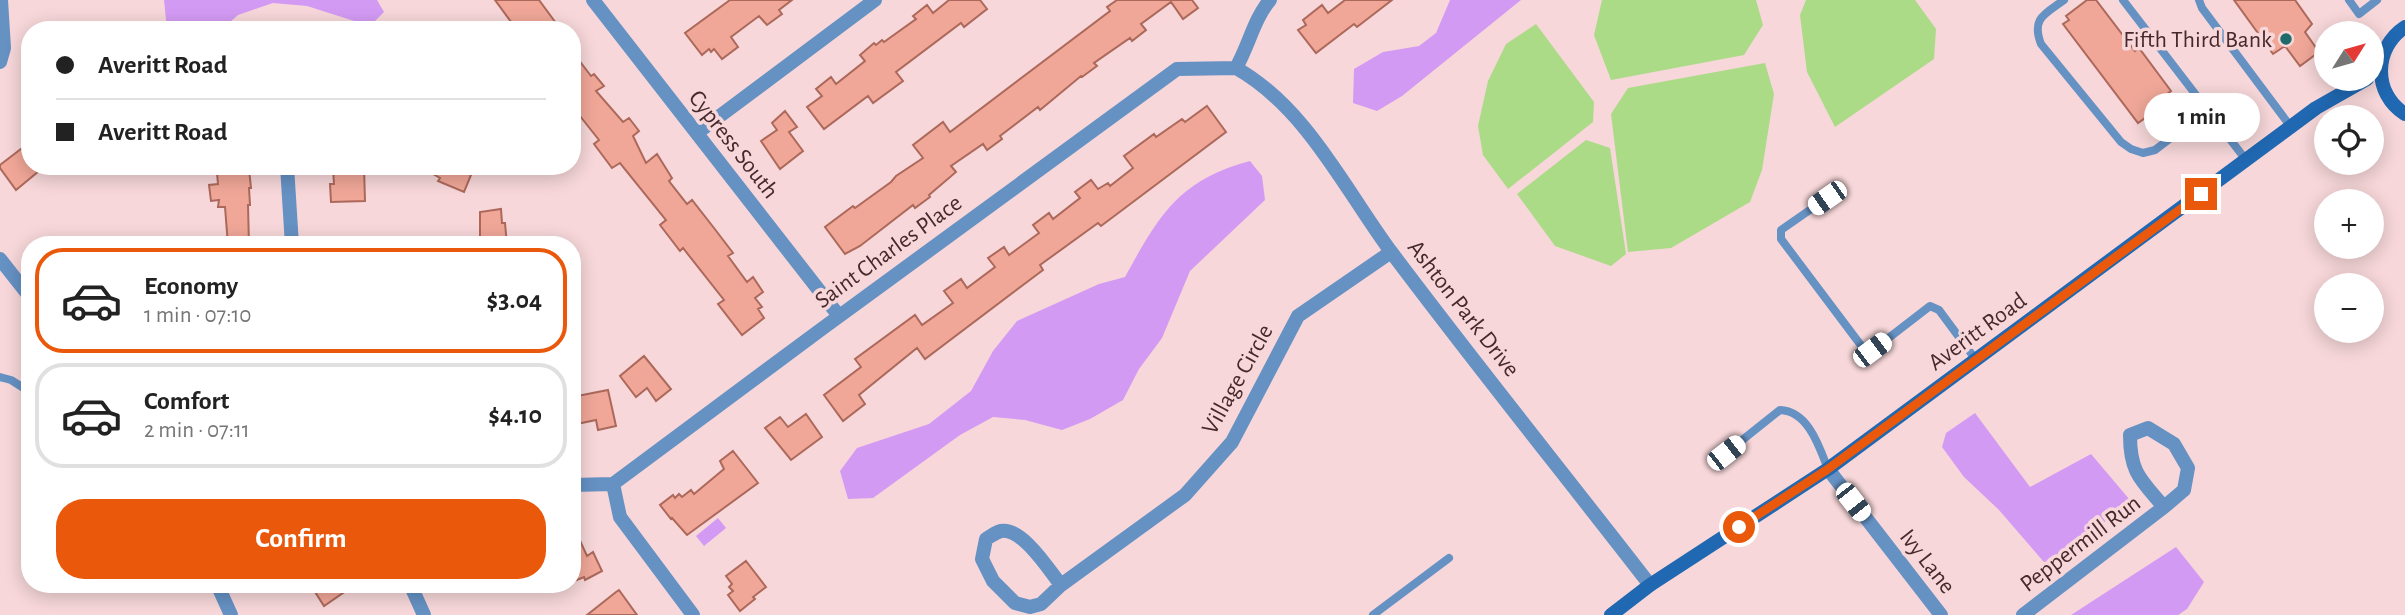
<!DOCTYPE html>
<html lang="en">
<head>
<meta charset="utf-8">
<style>
  body { margin:0; font-family:"Alegreya Sans",sans-serif; background:#f2f2f2; color:#222; height:100vh; display:flex; flex-direction:column; font-size:26px; white-space:nowrap }
  * { box-sizing:border-box; margin:0 }
  p { font-size:23px; color:#767676 }
  .icon { flex:none; width:38px; height:38px; fill:none; stroke:currentColor; stroke-width:2; stroke-linecap:round; stroke-linejoin:round }
  .map { position:relative; flex:1; overflow:hidden }
  .panel { position:absolute; left:21px; top:236px; width:560px; height:357px; display:flex; flex-direction:column; background:#fff; border-radius:28px; box-shadow:0 4px 18px #0003 }
  .panel>* { flex:none }
  .hud { position:absolute; left:21px; top:21px; width:560px; height:154px; border-radius:28px; box-shadow:0 4px 18px #0003; display:grid; align-content:center; height:154px; padding:0 35px; background:#fff }
  .needle { width:46px; rotate:53deg }
  .fabs { position:absolute; left:2314px; top:21px; display:grid; gap:14px }
  .fabs a { display:grid; place-items:center; width:70px; height:70px; border-radius:50%; background:#fff; box-shadow:0 4px 18px #0003; font-size:35px }
  .end { position:absolute; width:32px; height:32px; margin:-16px; border:9px solid #ea580c; background:#fff; box-shadow:0 0 0 4px #fff }
  .from { border-radius:50% }
  .bubble { position:absolute; height:49px; border-radius:24px; background:#fff; box-shadow:0 4px 18px #0003; font-size:23px; font-weight:600; line-height:49px; text-align:center }
  .car { position:absolute; width:21px; height:42px; margin:-21px -10px; border-radius:9px; box-shadow:0 0 5px 2px #0007; background:linear-gradient(#fff 24%,#345 0 40%,#fff 0 76%,#345 0 86%,#fff 0) }
  .hud b { display:flex; align-items:center; gap:24px; height:66px; font-size:26px }
  .hud b+b { border-top:2px solid #e0e0e0 }
  .hud i { width:18px; height:18px; background:#222 }
  ul { padding:12px 0 0; list-style:none }
  li { display:flex; align-items:center; gap:21px; height:105px; margin:0 14px 10px; padding:0 21px; border:4px solid #e0e0e0; border-radius:28px }
  li div { flex:1 }
  li b { display:block; font-size:26px }
  li em { font-style:normal; font-weight:600 }
  li.selected { border-color:#ea580c }
  li>.icon { width:63px; height:63px; stroke-width:1.5 }
  .action { display:flex; gap:14px; margin-top:auto; padding:14px 35px }
  .action a { flex:1; height:80px; border-radius:28px; background:#ea580c; color:#fff; font-size:28px; font-weight:600; line-height:80px; text-align:center }
  .map>svg:first-child { display:block }
  .green { fill:#abdb87 }
  .water { fill:#d39af4 }
  .building { fill:#f0a798; stroke:#ac695b; stroke-width:2 }
  .lines { fill:none; stroke-linecap:round; stroke-linejoin:round }
  .lane { stroke:#6591c3; stroke-width:8 }
  .street { stroke:#6591c3; stroke-width:14 }
  .secondary { stroke:#2068b1; stroke-width:14 }
  .route { stroke:#ea580c; stroke-width:9 }
  .poi-dot { fill:#1f6b69; stroke:#f7d7d9; stroke-width:2.5 }
  .labels { text-anchor:middle; stroke-width:7; stroke-linejoin:round; paint-order:stroke }
  .poi-label { font-size:24px; fill:#46292c; stroke:#f7d7d9; text-anchor:end }
  .street-label { font-size:24px; fill:#46292c; stroke:#f7d7d9 }
</style>
</head>
<body>
<div class="map">
<svg width="2405" height="615" viewBox="0 0 2405 615">
  <rect width="100%" height="100%" fill="#f7d7d9"/>
  <!-- green -->
  <path class="green" d="M 1602,0 L 1756,0 L 1763,25 L 1744,55 L 1611,80 L 1594,35 Z
    M 1806,0 L 1915,0 L 1936,29 L 1934,59 L 1835,127 L 1807,72 L 1800,15 Z
    M 1536,24 L 1594,102 L 1593,122 L 1508,189 L 1483,155 L 1478,126 L 1488,81 L 1506,44 Z
    M 1765,63 L 1774,94 L 1762,170 L 1750,202 L 1671,248 L 1628,252 L 1611,114 L 1628,88 Z
    M 1586,140 L 1610,148 L 1626,254 L 1611,266 L 1555,246 L 1517,194 Z"/>
  <!-- water -->
  <path class="water" d="M 164,0 L 377,0 L 384,12 L 370,26 L 307,6 L 273,3 L 238,15 L 221,30 L 167,30 Z
    M 1450,0 L 1521,0 L 1402,96 L 1377,111 L 1353,103 L 1354,69 L 1383,52 L 1419,46 L 1436,33 Z
    M 1250,161 L 1262,176 L 1265,200 L 1190,271 L 1162,338 L 1139,369 L 1123,400 L 1090,419 L 1062,430 L 1025,420 L 993,417 L 960,435 L 873,498 L 848,499 L 840,471 L 857,448 L 929,424 L 971,391 L 993,351 L 1017,321 L 1099,284 L 1125,277 C 1159,215 1179,180 1250,161 Z
    M 1975,413 L 2030,487 L 2091,454 L 2130,500 L 2050,569 L 1999,510 L 1964,477 L 1942,447 L 1946,433 Z
    M 718,518 L 726,528 L 704,546 L 696,536 Z
    M 2176,547 L 2204,582 L 2187,609 L 2178,615 L 2071,615 Z"/>
  <!-- building -->
  <path class="building" d="M 495,0 L 539,0 L 561,30 L 517,30 Z
    M 730,0 L 792,0 L 779,10 L 782,14 L 767,25 L 759,16 L 731,37 L 738,47 L 722,59 L 714,49 L 711,52 L 709,49 L 702,55 L 685,33 Z
    M 949,0 L 980,0 L 987,9 L 964,27 L 961,23 L 896,72 L 903,81 L 873,103 L 868,96 L 824,129 L 807,107 L 822,96 L 816,89 L 831,77 L 836,84 L 865,61 L 860,55 L 874,43 L 876,45 L 882,40 L 884,42 L 916,19 L 913,16 L 927,5 L 933,13 Z
    M 1117,0 L 1192,0 L 1198,8 L 1183,19 L 1171,2 L 1141,24 L 1146,30 L 1132,41 L 1130,38 L 1094,63 L 1097,66 L 1082,77 L 1081,76 L 1040,110 L 1038,107 L 1000,136 L 1002,139 L 987,150 L 983,144 L 951,166 L 956,172 L 929,195 L 930,197 L 915,208 L 913,205 L 860,246 L 845,254 L 825,227 L 853,206 L 855,208 L 891,182 L 896,176 L 923,158 L 913,145 L 943,122 L 950,132 L 1110,11 L 1107,7 Z
    M 1345,0 L 1392,0 L 1357,27 L 1354,24 L 1316,53 L 1298,30 L 1306,25 L 1303,20 L 1322,5 L 1328,13 Z
    M 2087,0 L 2096,0 L 2135,51 L 2139,48 L 2171,91 L 2155,103 L 2159,108 L 2138,123 L 2063,24 L 2069,20 L 2066,16 Z
    M 2234,0 L 2295,0 L 2312,24 L 2305,32 L 2319,52 L 2300,66 L 2285,46 L 2273,54 Z
    M 572,51 L 591,76 L 594,74 L 604,86 L 596,91 L 623,122 L 629,118 L 639,131 L 633,136 L 646,163 L 657,154 L 672,178 L 669,181 L 687,204 L 692,200 L 714,228 L 733,253 L 728,256 L 747,282 L 753,277 L 763,292 L 755,298 L 762,307 L 758,309 L 764,318 L 742,335 L 718,304 L 724,300 L 683,248 L 680,251 L 660,225 L 666,220 L 620,163 L 612,168 L 594,144 L 599,140 L 572,106 Z
    M 1207,106 L 1226,132 L 1101,226 L 1098,223 L 1040,265 L 1043,270 L 925,359 L 917,348 L 859,395 L 865,404 L 843,421 L 824,395 L 861,367 L 855,359 L 915,315 L 922,325 L 953,303 L 944,291 L 961,279 L 967,288 L 995,267 L 988,258 L 1004,247 L 1009,255 L 1039,233 L 1033,225 L 1049,213 L 1053,219 L 1080,198 L 1075,192 L 1091,180 L 1098,189 L 1108,183 L 1110,186 L 1133,168 L 1124,156 L 1154,134 L 1156,137 L 1182,119 L 1185,122 Z
    M 785,111 L 797,127 L 789,132 L 803,151 L 780,169 L 761,141 L 777,130 L 772,123 Z
    M 30,142 L 30,166 L 45,166 L 16,190 L 0,168 L 0,165 Z
    M 335,166 L 364,167 L 365,201 L 331,202 L 330,184 L 334,184 L 333,169 Z
    M 419,166 L 451,166 L 471,175 L 464,192 L 438,181 L 440,178 Z
    M 247,167 L 249,169 L 251,188 L 249,188 L 250,205 L 248,205 L 249,245 L 228,245 L 225,207 L 218,207 L 219,200 L 211,201 L 209,185 L 218,184 L 217,173 L 231,173 L 231,168 Z
    M 501,209 L 502,223 L 505,223 L 507,245 L 480,245 L 480,212 Z
    M 644,356 L 671,389 L 656,401 L 647,388 L 636,397 L 620,376 Z
    M 608,390 L 616,426 L 598,430 L 596,420 L 577,424 L 572,397 Z
    M 806,414 L 822,437 L 791,460 L 765,428 L 780,417 L 788,427 Z
    M 733,451 L 758,483 L 687,535 L 672,518 L 671,519 L 660,505 L 673,495 L 675,498 L 679,494 L 682,497 L 691,490 L 694,494 L 724,469 L 720,461 Z
    M 572,523 L 587,556 L 593,552 L 602,571 L 585,580 L 584,577 L 572,582 Z
    M 746,561 L 766,587 L 753,597 L 755,599 L 740,611 L 728,595 L 733,591 L 729,587 L 732,584 L 726,576 Z
    M 310,584 L 356,584 L 324,606 Z
    M 619,590 L 637,615 L 587,615 L 616,592 Z"/>
  <g class="lines">
    <!-- lane -->
    <path class="lane" d="M 2064,0 C 2045,14 2031,18 2041,44 L 2121,142 L 2131,149 L 2143,153 L 2155,150 L 2207,110
      M 2123,0 L 2246,160
      M 2199,0 L 2202,8 L 2291,127
      M 2349,0 L 2359,14 L 2377,0
      M 1827,198 L 1781,230 L 1781,239 L 1866,352 L 1873,350 L 1930,306 L 1939,310 L 1976,360
      M 0,377 L 11,380 L 30,392
      M 1726,453 L 1780,410 C 1808,411 1819,446 1828,469
      M 1373,615 L 1449,558"/>
    <!-- street -->
    <path class="street" d="M 593,0 L 839,316
      M 0,62 L 4,48 L 1,0
      M 1236,68 C 1307,108 1345,190 1392,253 C 1476,365 1564,474 1650,585
      M 1236,68 C 1249,45 1254,19 1270,0
      M 697,133 L 875,0
      M 287,166 L 292,245
      M 375,245 L 432,243
      M 0,259 L 30,297
      M 1828,469 L 1941,615
      M 613,484 L 620,517 L 693,615
      M 572,485 L 613,484 L 823,328 L 1177,69 L 1236,68
      M 217,584 L 231,615
      M 410,584 L 424,615
      M 1061,585 C 1049,570 1022,527 1001,531 C 996,532 990,537 986,539 L 982,559 L 993,581 L 1015,603 L 1030,607 L 1041,604 L 1061,585 L 1185,495 L 1232,442 L 1298,316 L 1391,252
      M 2023,615 L 2164,507 L 2184,490 L 2188,468 L 2174,444 L 2148,428 L 2130,435 C 2130,473 2141,480 2164,507"/>
    <!-- secondary -->
    <path class="secondary" d="M 2405,27 C 2373,48 2373,94 2405,114
      M 1611,615 L 1650,585 L 1828,469 L 2316,108 L 2367,79"/>
  </g>
  <g class="lines">
    <!-- route -->
    <path class="route" d="M 1739,527 L 1828,469 L 2201,194"/>
  </g>
  <!-- markers -->
  <circle class="poi-dot" cx="2286" cy="39" r="7"/>
  <g class="labels">
    <!-- poi labels -->
    <g class="poi-label">
      <text x="2272" y="47">Fifth Third Bank</text>
    </g>
    <!-- street labels -->
    <g class="street-label">
      <text transform="translate(734 144) rotate(52)" y="8">Cypress South</text>
      <text transform="translate(888 251) rotate(-36)" y="8">Saint Charles Place</text>
      <text transform="translate(1464 308) rotate(52)" y="8">Ashton Park Drive</text>
      <text transform="translate(1977 331) rotate(-36)" y="8">Averitt Road</text>
      <text transform="translate(1237 379) rotate(-61)" y="8">Village Circle</text>
      <text transform="translate(2080 543) rotate(-37)" y="8">Peppermill Run</text>
      <text transform="translate(1928 561) rotate(52)" y="8">Ivy Lane</text>
    </g>
  </g>
</svg>
<div class="fabs">
<a><svg class="needle" viewBox="-14 -14 28 28"><path d="M0-13l5 13h-10z" fill="#e53935"/><path d="M0 13l5-13h-10z" fill="#767676"/></svg></a>
<a><svg class="icon" aria-label="locate" viewBox="0 0 24 24"><circle cx="12" cy="12" r="6"/><path d="M12 2v4M12 18v4M2 12h4M18 12h4"/></svg></a>
<a>+</a>
<a>−</a>
</div>
<i class="end from" style="left:1739px;top:527px"></i>
<i class="end" style="left:2201px;top:194px"></i>
<div class="bubble" style="left:2144px;top:93px;width:116px">1 min</div>
<i class="car" style="left:1827px;top:198px;rotate:235deg"></i>
<i class="car" style="left:1872px;top:350px;rotate:53deg"></i>
<i class="car" style="left:1726px;top:453px;rotate:52deg"></i>
<i class="car" style="left:1853px;top:502px;rotate:142deg"></i>
<div class="hud">
<b><i class="from"></i>Averitt Road</b>
<b><i></i>Averitt Road</b>
</div>
<section class="panel">
<ul>
<li class="selected"><svg class="icon" aria-label="car" viewBox="0 0 24 24"><path d="M5 17H2v-5l4-1 3-4h7l3 4 3 1v5h-3M9 17h6M6 11h13"/><circle cx="7" cy="17" r="2"/><circle cx="17" cy="17" r="2"/></svg><div><b>Economy</b><p>1 min · 07:10</p></div><em>$3.04</em></li>
<li><svg class="icon" aria-label="car" viewBox="0 0 24 24"><path d="M5 17H2v-5l4-1 3-4h7l3 4 3 1v5h-3M9 17h6M6 11h13"/><circle cx="7" cy="17" r="2"/><circle cx="17" cy="17" r="2"/></svg><div><b>Comfort</b><p>2 min · 07:11</p></div><em>$4.10</em></li>
</ul>
<div class="action"><a>Confirm</a></div>
</section>
</div>
</body>
</html>
